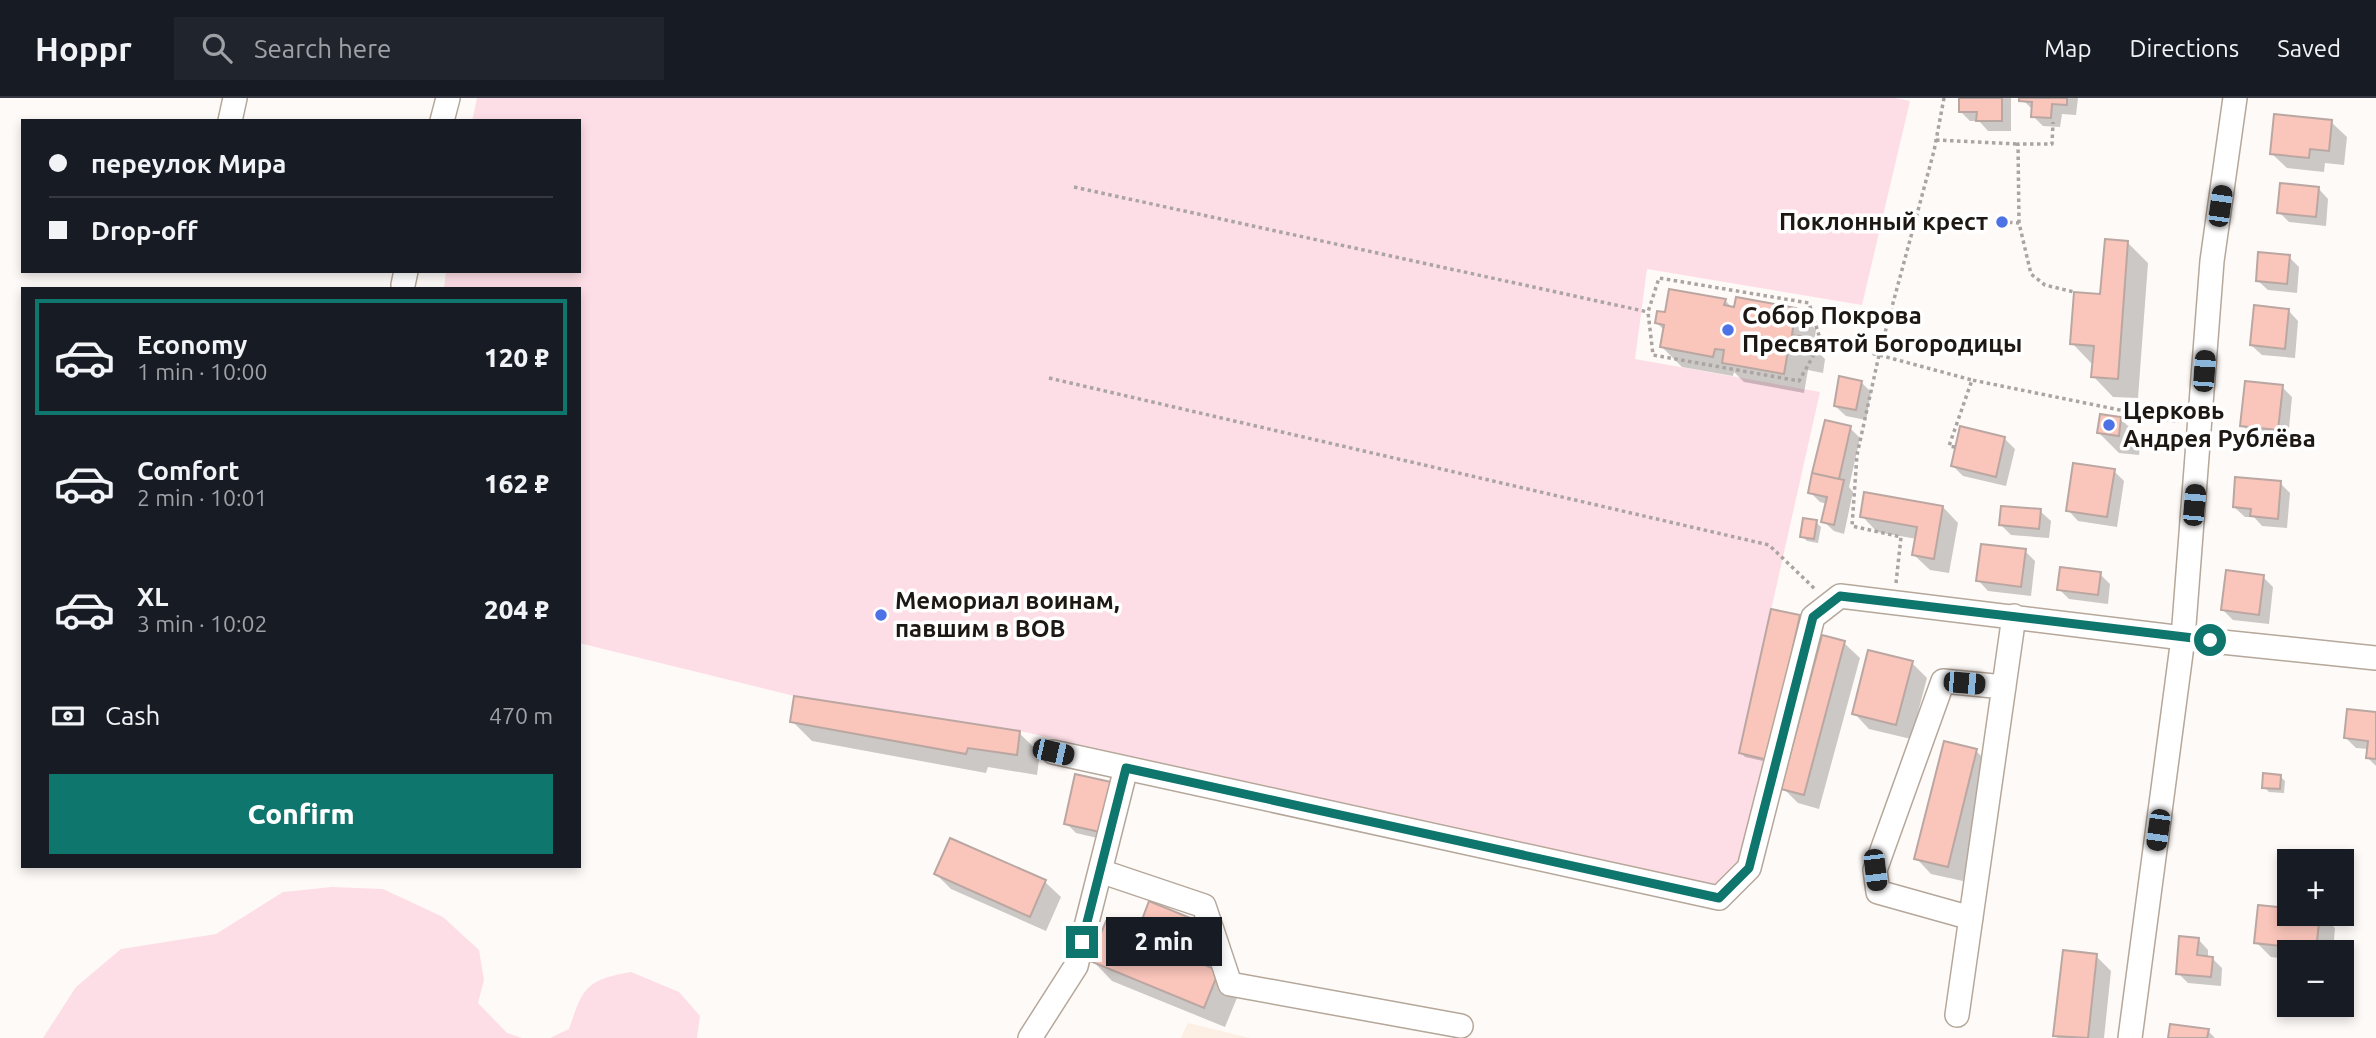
<!DOCTYPE html>
<html lang="en">
<head>
<meta charset="utf-8">
<style>
  body { margin:0; font-family:Ubuntu,sans-serif; background:#20242c; color:#f1f3f6; height:100vh; display:flex; flex-direction:column; font-size:26px; white-space:nowrap }
  * { box-sizing:border-box; margin:0 }
  p { font-size:23px; color:#9ea1a6 }
  .icon { flex:none; width:38px; height:38px; fill:none; stroke:currentColor; stroke-width:2; stroke-linecap:round; stroke-linejoin:round }
  .map { position:relative; flex:1; overflow:hidden }
  .panel { position:absolute; left:21px; top:189px; width:560px; height:581px; display:flex; flex-direction:column; background:#171b24; border-radius:0px; box-shadow:0 4px 10px #0003 }
  .panel>* { flex:none }
  .banner { position:absolute; left:21px; top:21px; width:560px; height:154px; border-radius:0px; box-shadow:0 4px 10px #0003; display:grid; align-content:center; height:154px; padding:0 28px; background:#171b24 }
  .fabs { position:absolute; left:2277px; top:751px; display:grid; gap:14px }
  .fabs a { display:grid; place-items:center; width:77px; height:77px; border-radius:0px; background:#171b24; box-shadow:0 4px 10px #0003; font-size:35px }
  .end { position:absolute; width:32px; height:32px; margin:-16px; border:9px solid #0f766e; background:#fff; box-shadow:0 0 0 4px #fff }
  .from { border-radius:50% }
  .bubble { position:absolute; height:49px; border-radius:0px; background:#171b24; box-shadow:0 4px 10px #0003; font-size:23px; font-weight:800; line-height:49px; text-align:center }
  .car { position:absolute; width:21px; height:42px; margin:-21px -10px; border-radius:9px; box-shadow:0 0 5px 2px #0007; background:linear-gradient(#222 24%,#8ab4d8 0 40%,#222 0 76%,#8ab4d8 0 86%,#222 0) }
  .banner b { display:flex; align-items:center; gap:24px; height:66px; font-size:26px }
  .banner b+b { border-top:2px solid #363941 }
  .banner i { width:18px; height:18px; background:#f1f3f6 }
  ul { padding:12px 0 0; list-style:none }
  li { display:flex; align-items:center; gap:21px; height:116px; margin:0 14px 10px; padding:0 14px; border:4px solid transparent; border-radius:0px }
  li div { flex:1 }
  li b { display:block; font-size:26px }
  li em { font-style:normal; font-weight:800 }
  li.active { border-color:#0f766e }
  li>.icon { width:63px; height:63px; stroke-width:1.5 }
  .pay { display:flex; align-items:center; gap:18px; height:77px; padding:0 28px; font-size:26px }
  .pay p { margin-inline-start:auto }
  .action { display:flex; gap:14px; margin-top:auto; padding:14px 28px }
  .action a { flex:1; height:80px; border-radius:0px; background:#0f766e; color:#fff; font-size:28px; font-weight:800; line-height:80px; text-align:center }
  header { display:flex; align-items:center; gap:42px; box-sizing:border-box; height:98px; padding:0 35px; background:#171b24; border-bottom:2px solid #363941 }
  header strong { font-size:33px }
  nav { display:flex; gap:38px; margin-inline-start:auto; font-size:24px }
  .search { width:490px; height:63px; background:#20242c; display:flex; align-items:center; gap:18px; box-sizing:border-box; padding:0 24px; border-radius:0px; color:#9ea1a6; font-size:26px }
  .map>svg:first-child { display:block }
  .built { fill:#fcefe3 }
  .green { fill:#fedee6 }
  .shadow { fill:#0003 }
  .building { fill:#fac5ba; stroke:#bba7a2; stroke-width:2 }
  .lines { fill:none; stroke-linecap:round; stroke-linejoin:round }
  .minor-casing { stroke:#b5a79a; stroke-width:26 }
  .path { stroke:#aaa5a2; stroke-width:3.5; stroke-dasharray:3.5 3.5; stroke-linecap:butt }
  .minor { stroke:#fff; stroke-width:23 }
  .route { stroke:#0f766e; stroke-width:9 }
  .poi-dot { fill:#4c72e5; stroke:#fff; stroke-width:2.5 }
  .labels { text-anchor:middle; stroke-width:7; stroke-linejoin:round; paint-order:stroke }
  .poi-label { font-size:24px; font-weight:bold; fill:#1d1813; stroke:#fff; text-anchor:start }
</style>
</head>
<body>
<header>
<strong>Hoppr</strong>
<div class="search"><svg class="icon" aria-label="search" viewBox="0 0 24 24"><circle cx="10" cy="10" r="6"/><path d="M15 15l6 6"/></svg>Search here</div>
<nav><a>Map</a><a>Directions</a><a>Saved</a></nav>
</header>
<div class="map">
<svg width="2376" height="940" viewBox="0 0 2376 940">
  <rect width="100%" height="100%" fill="#fefaf8"/>
  <!-- built -->
  <path class="built" d="M 1188,925 L 1250,940 L 1181,940 Z"/>
  <!-- green -->
  <path class="green" d="M 477,0 L 1896,0 L 1910,3 L 1862,207 L 1647,171 L 1635,261 L 1820,294 L 1739,655 L 1768,662 L 1740,770 L 1721,790 L 1020,633 L 794,598 L 579,545 L 579,191 L 444,191 L 446,173 L 579,173 L 579,23 L 472,23 Z
    M 332,789 L 383,791 L 443,819 L 479,852 L 484,882 L 478,905 L 507,935 L 522,940 L 43,940 L 76,889 L 121,851 L 216,836 L 283,794 Z
    M 631,874 L 679,894 L 700,918 L 697,940 L 550,940 L 569,931 C 583,890 585,882 631,874 Z"/>
  <!-- shadow -->
  <path class="shadow" d="M 1960,0 L 2011,0 L 2011,33 L 1988,33 L 1979,23 L 1970,23 L 1960,13 Z
    M 2021,0 L 2078,0 L 2076,17 L 2062,16 L 2060,29 L 2043,28 L 2033,18 L 2033,12 Z
    M 2331,24 L 2347,39 L 2344,67 L 2325,65 L 2324,74 L 2287,70 L 2271,55 Z
    M 2318,90 L 2328,101 L 2326,128 L 2289,124 L 2279,114 Z
    M 2128,145 L 2148,165 L 2138,300 L 2113,299 L 2093,278 L 2092,266 L 2072,245 L 2102,198 Z
    M 2289,159 L 2299,169 L 2297,195 L 2268,192 L 2257,182 Z
    M 1725,202 L 1733,211 L 1796,211 L 1816,232 L 1813,249 L 1825,261 L 1823,275 L 1808,272 L 1804,295 L 1744,284 L 1734,274 L 1733,278 L 1682,269 L 1662,249 L 1665,233 L 1657,225 L 1666,216 Z
    M 2288,212 L 2298,223 L 2295,260 L 2262,257 L 2251,247 Z
    M 1861,284 L 1871,294 L 1866,322 L 1846,318 L 1835,308 Z
    M 2282,289 L 2292,299 L 2288,341 L 2252,337 L 2242,327 Z
    M 2120,320 L 2141,341 L 2139,357 L 2119,355 L 2099,335 Z
    M 1850,330 L 1860,340 L 1849,389 L 1853,394 L 1844,436 L 1834,433 L 1823,423 L 1827,406 L 1820,404 L 1810,394 Z
    M 1962,331 L 2005,341 L 2015,351 L 2006,388 L 1963,378 L 1953,368 Z
    M 2114,373 L 2124,383 L 2117,429 L 2078,423 L 2068,412 Z
    M 2280,385 L 2290,395 L 2287,430 L 2262,428 L 2254,419 L 2245,419 L 2234,409 Z
    M 1943,409 L 1958,425 L 1949,475 L 1930,472 L 1914,457 L 1917,441 L 1877,434 L 1862,418 Z
    M 2040,413 L 2051,423 L 2049,440 L 2011,437 L 2001,427 Z
    M 1816,424 L 1821,429 L 1818,445 L 1807,443 L 1802,438 Z
    M 2025,453 L 2035,463 L 2031,498 L 1988,493 L 1978,482 Z
    M 2100,476 L 2110,486 L 2108,506 L 2069,501 L 2059,491 Z
    M 2263,479 L 2273,489 L 2269,526 L 2233,522 L 2223,512 Z
    M 1799,518 L 1804,523 L 1772,665 L 1745,659 L 1741,655 Z
    M 1844,545 L 1860,560 L 1819,711 L 1798,705 L 1783,690 Z
    M 1912,565 L 1927,580 L 1911,641 L 1869,631 L 1854,615 Z
    M 2376,616 L 2376,668 L 2368,660 L 2368,651 L 2356,650 L 2346,640 Z
    M 792,623 L 1019,635 L 1040,655 L 1037,677 L 988,669 L 986,675 L 812,643 Z
    M 1976,653 L 1992,668 L 1963,783 L 1931,776 L 1916,760 Z
    M 2280,678 L 2285,683 L 2284,695 L 2269,694 L 2264,689 Z
    M 1076,679 L 1110,743 L 1076,735 L 1066,725 Z
    M 951,742 L 1045,784 L 1061,799 L 1046,833 L 951,791 L 936,776 Z
    M 2289,812 L 2289,816 L 2320,816 L 2335,830 L 2333,854 L 2289,854 L 2289,861 L 2271,859 L 2256,844 Z
    M 1199,825 L 1219,846 L 1209,871 L 1239,895 L 1225,929 L 1112,883 L 1092,862 L 1137,838 Z
    M 2198,841 L 2208,852 L 2208,860 L 2212,860 L 2222,870 L 2221,888 L 2188,885 L 2178,875 Z
    M 2096,858 L 2111,873 L 2104,940 L 2058,940 L 2055,938 Z
    M 2208,933 L 2215,940 L 2170,940 Z"/>
  <!-- building -->
  <path class="building" d="M 1959,0 L 2002,0 L 2002,23 L 1976,23 L 1977,14 L 1959,14 Z
    M 2019,0 L 2067,0 L 2067,7 L 2052,6 L 2051,20 L 2031,19 L 2032,4 L 2019,3 Z
    M 2274,16 L 2332,22 L 2329,53 L 2310,51 L 2309,60 L 2270,56 Z
    M 2280,85 L 2319,89 L 2316,119 L 2277,115 Z
    M 2105,141 L 2128,143 L 2118,281 L 2091,279 L 2094,248 L 2070,246 L 2074,194 L 2100,196 Z
    M 2258,154 L 2290,157 L 2287,186 L 2256,183 Z
    M 1669,191 L 1726,201 L 1724,207 L 1734,209 L 1736,199 L 1796,210 L 1792,237 L 1806,239 L 1803,256 L 1788,253 L 1784,276 L 1722,265 L 1724,252 L 1715,251 L 1713,259 L 1660,249 L 1664,227 L 1655,225 L 1657,213 L 1665,214 Z
    M 2254,207 L 2289,211 L 2285,251 L 2250,247 Z
    M 1839,278 L 1862,283 L 1856,312 L 1834,308 Z
    M 2245,283 L 2283,287 L 2278,332 L 2240,328 Z
    M 2100,316 L 2121,319 L 2119,338 L 2097,335 Z
    M 1825,322 L 1851,328 L 1839,381 L 1812,375 Z
    M 1960,328 L 2005,339 L 1996,379 L 1951,368 Z
    M 2073,365 L 2115,371 L 2107,419 L 2066,413 Z
    M 1812,375 L 1844,382 L 1834,427 L 1821,424 L 1827,399 L 1808,395 Z
    M 2235,379 L 2281,383 L 2278,421 L 2250,418 L 2251,411 L 2233,409 Z
    M 1864,394 L 1943,408 L 1934,461 L 1912,457 L 1917,429 L 1860,419 Z
    M 2001,408 L 2041,411 L 2039,431 L 1999,427 Z
    M 1803,420 L 1817,422 L 1814,441 L 1800,439 Z
    M 1981,446 L 2026,451 L 2021,489 L 1976,483 Z
    M 2060,469 L 2101,474 L 2098,497 L 2057,492 Z
    M 2226,472 L 2264,477 L 2259,517 L 2221,512 Z
    M 1771,511 L 1800,517 L 1768,662 L 1739,655 Z
    M 1822,537 L 1845,543 L 1804,697 L 1781,691 Z
    M 1868,552 L 1913,563 L 1896,627 L 1852,616 Z
    M 794,598 L 1020,633 L 1017,657 L 968,650 L 966,656 L 790,624 Z
    M 2347,611 L 2376,614 L 2376,661 L 2366,660 L 2368,643 L 2344,640 Z
    M 1944,643 L 1977,651 L 1948,769 L 1914,761 Z
    M 2263,675 L 2281,677 L 2280,691 L 2262,690 Z
    M 1075,676 L 1111,684 L 1100,734 L 1064,726 Z
    M 950,740 L 1046,782 L 1030,819 L 934,776 Z
    M 1149,803 L 1200,824 L 1186,859 L 1219,873 L 1204,910 L 1090,863 L 1106,823 L 1137,835 Z
    M 2258,807 L 2289,810 L 2289,816 L 2320,816 L 2316,852 L 2254,845 Z
    M 2179,838 L 2199,840 L 2197,857 L 2213,859 L 2211,879 L 2176,876 Z
    M 2063,852 L 2097,856 L 2088,940 L 2053,938 Z
    M 2170,926 L 2209,931 L 2207,940 L 2168,940 Z"/>
  <g class="lines">
    <!-- minor casing -->
    <g class="minor-casing">
      <path id="minor" d="M 230,23 L 235,0
        M 442,23 L 448,0
        M 403,187 L 406,173
        M 1053,654 L 1719,800 L 1749,770 L 1813,519 L 1840,498 L 2183,540 L 2376,560
        M 1100,773 L 1204,808 L 1230,886 L 1461,928
        M 1971,820 L 1878,794 L 1875,772 L 1943,583 L 2004,589
        M 1957,917 L 2014,518
        M 1030,940 L 1076,868 L 1126,670
        M 2130,940 L 2183,540 L 2212,163 L 2235,0"/>
    </g>
    <!-- path -->
    <path class="path" d="M 1936,42 L 2018,46
      M 1074,89 L 1648,214
      M 2002,124 L 2019,125 L 2031,176 L 2045,187 L 2074,194
      M 2019,125 L 2018,46 L 2052,46 L 2053,24
      M 1821,244 L 1799,283 L 1653,257 L 1648,214 L 1659,180 L 1809,205 L 1821,244 L 1879,257 L 1972,282
      M 1049,280 L 1769,447 L 1816,492
      M 1955,349 L 1949,348 L 1972,282 L 2179,324
      M 1896,485 L 1901,439 L 1852,428 L 1857,357 L 1879,257 L 1934,53 L 1944,0"/>
    <!-- minor -->
    <use href="#minor" class="minor"/>
  </g>
  <g class="lines">
    <!-- route -->
    <path class="route" d="M 1082,844 L 1126,670 L 1719,800 L 1749,770 L 1813,519 L 1840,498 L 2210,542"/>
  </g>
  <!-- markers -->
  <g class="poi-dot">
    <circle cx="2002" cy="124" r="7"/>
    <circle cx="1728" cy="232" r="7"/>
    <circle cx="2109" cy="327" r="7"/>
    <circle cx="881" cy="517" r="7"/>
  </g>
  <g class="labels">
    <!-- poi labels -->
    <g class="poi-label">
      <text x="1988" y="132" text-anchor="end">Поклонный крест</text>
      <text x="1742" y="226">Собор Покрова<tspan x="1742" dy="28">Пресвятой Богородицы</tspan></text>
      <text x="2123" y="321">Церковь<tspan x="2123" dy="28">Андрея Рублёва</tspan></text>
      <text x="895" y="511">Мемориал воинам,<tspan x="895" dy="28">павшим в ВОВ</tspan></text>
    </g>
  </g>
</svg>
<div class="fabs">
<a>+</a>
<a>−</a>
</div>
<i class="end from" style="left:2210px;top:542px"></i>
<i class="end" style="left:1082px;top:844px"></i>
<div class="bubble" style="left:1106px;top:819px;width:116px">2 min</div>
<i class="car" style="left:2220px;top:108px;rotate:8deg"></i>
<i class="car" style="left:2204px;top:273px;rotate:4deg"></i>
<i class="car" style="left:2194px;top:407px;rotate:5deg"></i>
<i class="car" style="left:1964px;top:585px;rotate:95deg"></i>
<i class="car" style="left:1053px;top:654px;rotate:103deg"></i>
<i class="car" style="left:2158px;top:732px;rotate:188deg"></i>
<i class="car" style="left:1875px;top:772px;rotate:173deg"></i>
<div class="banner">
<b><i class="from"></i>переулок Мира</b>
<b><i></i>Drop-off</b>
</div>
<section class="panel">
<ul>
<li class="active"><svg class="icon" aria-label="car" viewBox="0 0 24 24"><path d="M5 17H2v-5l4-1 3-4h7l3 4 3 1v5h-3M9 17h6M6 11h13"/><circle cx="7" cy="17" r="2"/><circle cx="17" cy="17" r="2"/></svg><div><b>Economy</b><p>1 min · 10:00</p></div><em>120 ₽</em></li>
<li><svg class="icon" aria-label="car" viewBox="0 0 24 24"><path d="M5 17H2v-5l4-1 3-4h7l3 4 3 1v5h-3M9 17h6M6 11h13"/><circle cx="7" cy="17" r="2"/><circle cx="17" cy="17" r="2"/></svg><div><b>Comfort</b><p>2 min · 10:01</p></div><em>162 ₽</em></li>
<li><svg class="icon" aria-label="car" viewBox="0 0 24 24"><path d="M5 17H2v-5l4-1 3-4h7l3 4 3 1v5h-3M9 17h6M6 11h13"/><circle cx="7" cy="17" r="2"/><circle cx="17" cy="17" r="2"/></svg><div><b>XL</b><p>3 min · 10:02</p></div><em>204 ₽</em></li>
</ul>
<div class="pay"><svg class="icon" aria-label="cash" viewBox="0 0 24 24"><path d="M3 7h18v10H3z"/><circle cx="12" cy="12" r="2"/></svg>Cash<p>470 m</p></div>
<div class="action"><a>Confirm</a></div>
</section>
</div>
</body>
</html>
